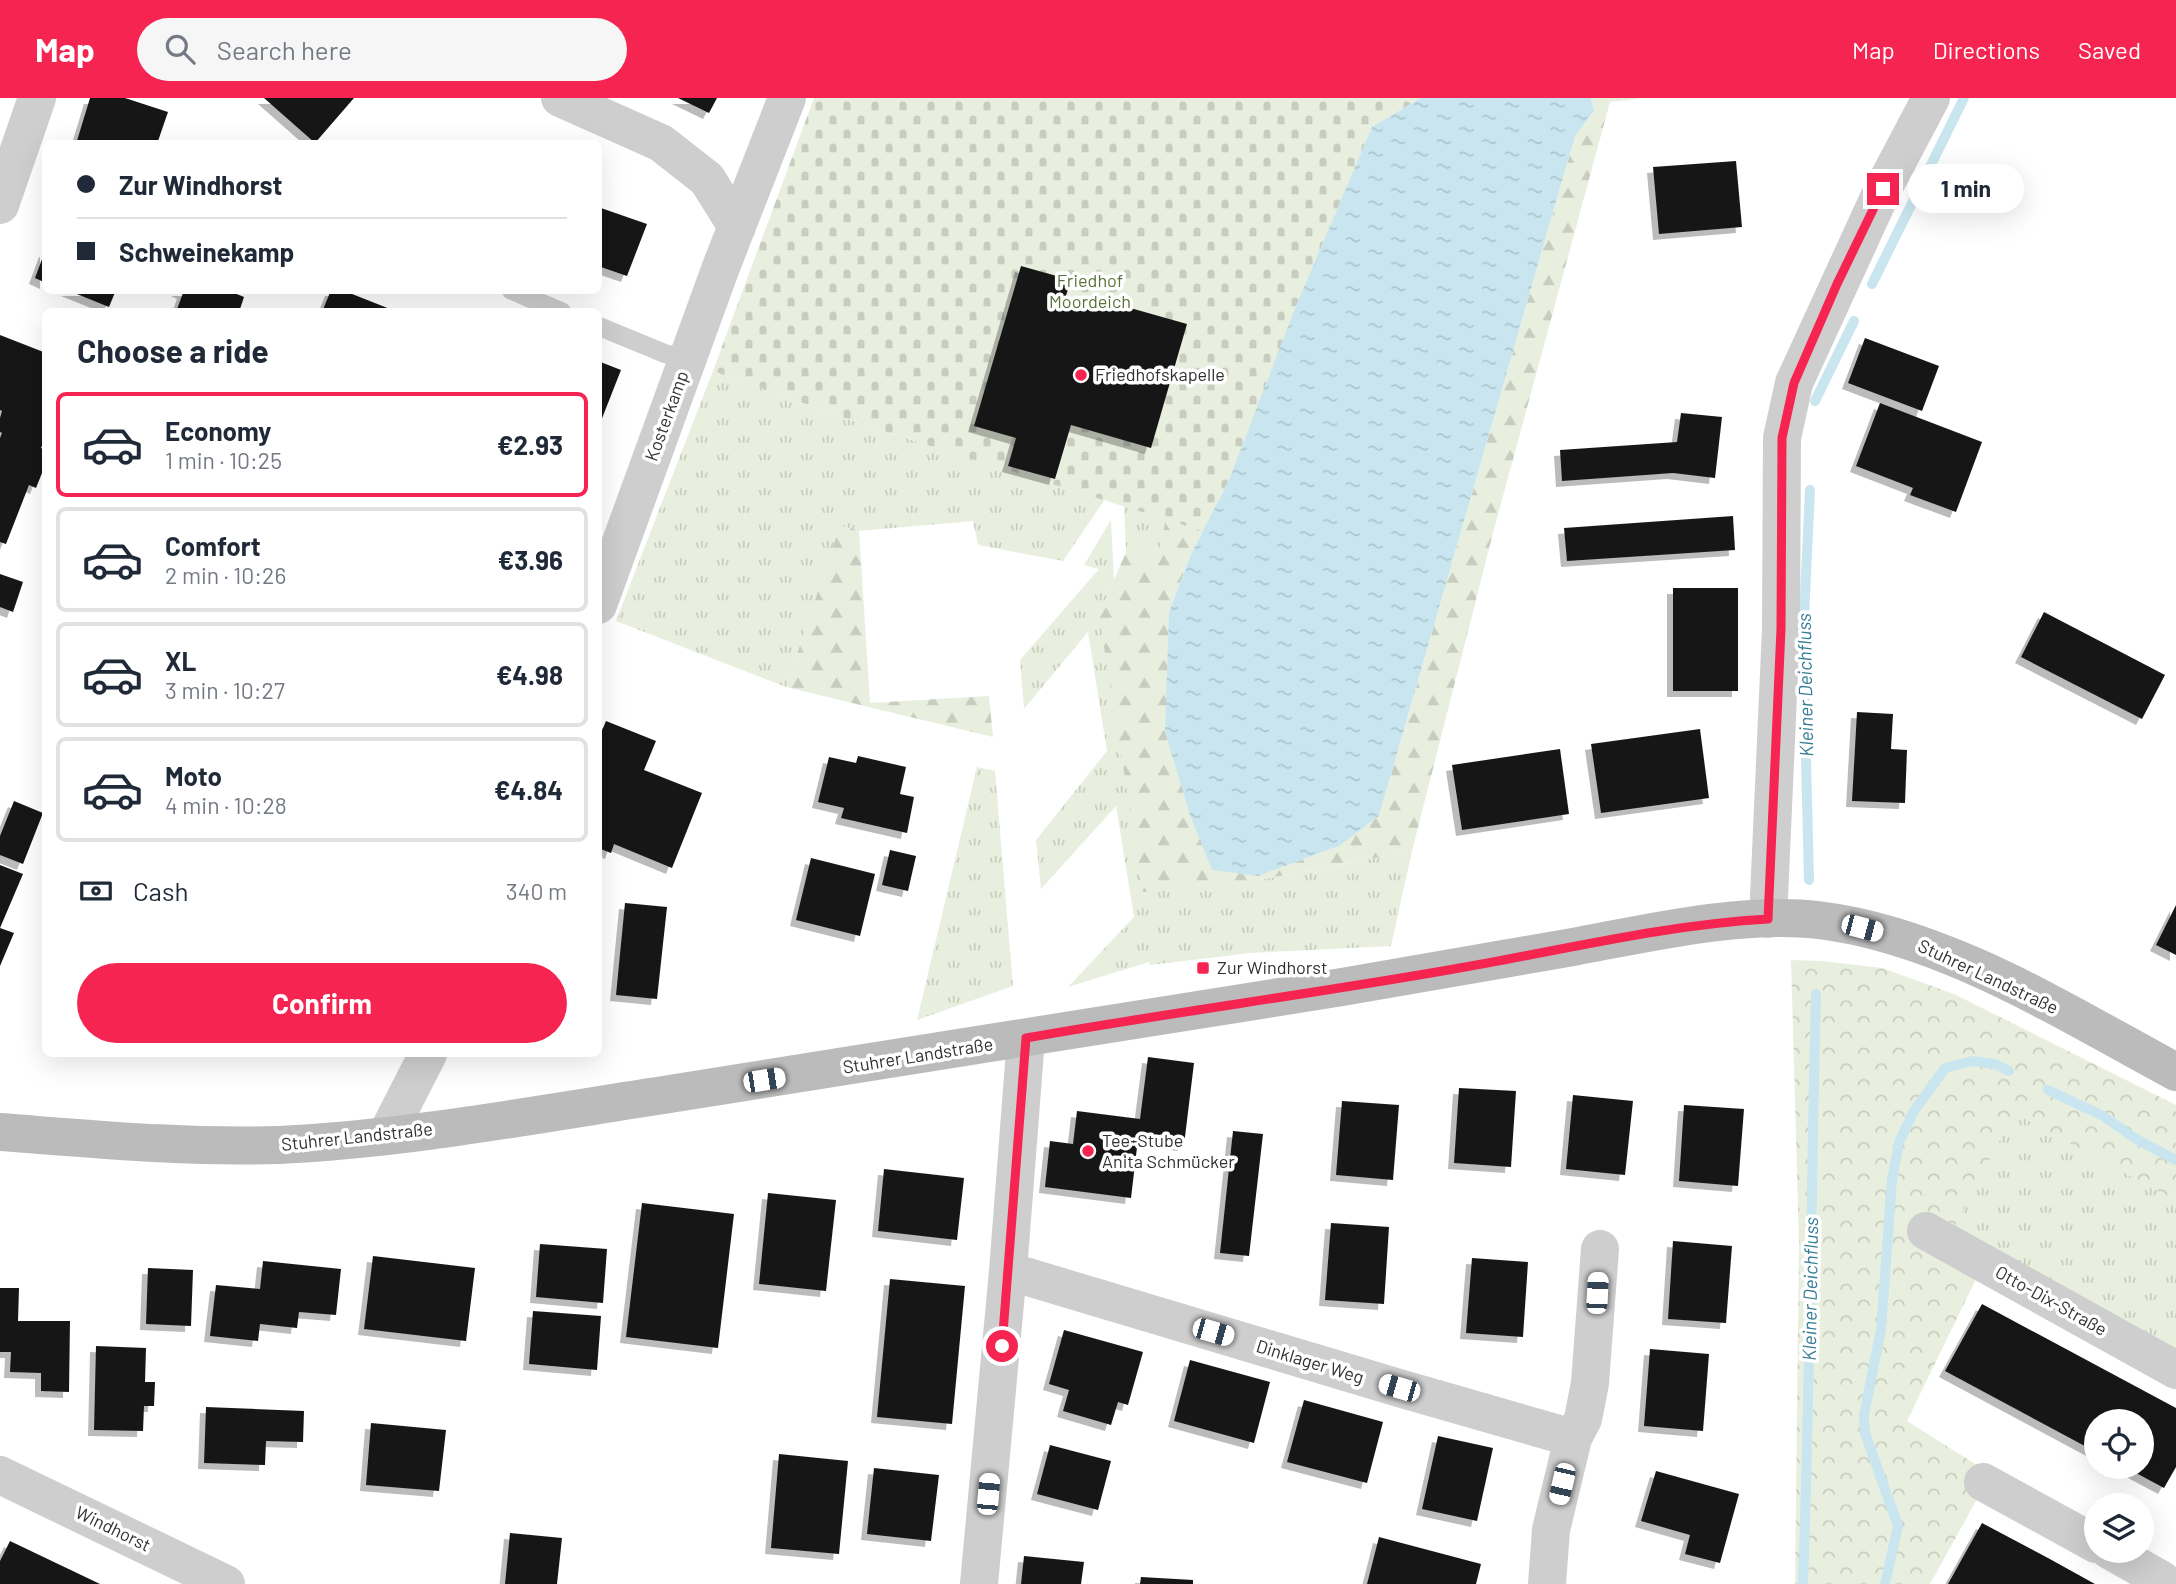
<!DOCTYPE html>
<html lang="en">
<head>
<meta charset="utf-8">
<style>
  body { margin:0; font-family:Barlow,sans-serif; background:#f6f6f7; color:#1f2937; height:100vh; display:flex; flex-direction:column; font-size:26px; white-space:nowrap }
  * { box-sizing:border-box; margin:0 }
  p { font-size:23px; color:#747a83 }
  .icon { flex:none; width:38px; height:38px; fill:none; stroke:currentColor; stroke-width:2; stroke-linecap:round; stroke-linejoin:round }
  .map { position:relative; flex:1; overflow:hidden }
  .panel { position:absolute; left:42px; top:210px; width:560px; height:749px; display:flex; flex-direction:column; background:#fff; border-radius:10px; box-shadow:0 7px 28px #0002 }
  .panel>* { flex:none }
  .guide { position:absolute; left:42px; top:42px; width:560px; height:154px; border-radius:10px; box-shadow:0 7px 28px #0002; display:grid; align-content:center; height:154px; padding:0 35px; background:#fff }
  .tools { position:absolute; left:2084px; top:1311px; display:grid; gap:14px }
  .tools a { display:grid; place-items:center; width:70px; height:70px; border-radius:50%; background:#fff; box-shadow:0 7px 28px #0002; font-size:35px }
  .end { position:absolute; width:32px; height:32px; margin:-16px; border:9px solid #f62451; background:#fff; box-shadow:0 0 0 4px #fff }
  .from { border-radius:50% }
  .bubble { position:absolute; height:49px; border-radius:24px; background:#fff; box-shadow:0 7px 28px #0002; font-size:23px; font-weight:700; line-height:49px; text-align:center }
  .car { position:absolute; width:21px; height:42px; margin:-21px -10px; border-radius:9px; box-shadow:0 0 5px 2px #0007; background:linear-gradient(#fff 24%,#345 0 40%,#fff 0 76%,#345 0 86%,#fff 0) }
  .guide b { display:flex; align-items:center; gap:24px; height:66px; font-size:26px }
  .guide b+b { border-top:2px solid #e0e1e3 }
  .guide i { width:18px; height:18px; background:#1f2937 }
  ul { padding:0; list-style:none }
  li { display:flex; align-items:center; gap:21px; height:105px; margin:0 14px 10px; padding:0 21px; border:4px solid #e0e1e3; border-radius:10px }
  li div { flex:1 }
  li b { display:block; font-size:26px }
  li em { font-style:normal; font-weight:700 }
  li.selected { border-color:#f62451 }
  li>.icon { width:63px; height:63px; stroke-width:1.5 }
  h2 { padding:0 35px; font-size:32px; line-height:84px }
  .pay { display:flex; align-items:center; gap:18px; height:77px; padding:0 35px; font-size:26px }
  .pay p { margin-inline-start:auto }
  .action { display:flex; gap:14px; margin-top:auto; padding:14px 35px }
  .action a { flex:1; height:80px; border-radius:42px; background:#f62451; color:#fff; font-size:28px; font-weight:700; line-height:80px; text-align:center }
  header { display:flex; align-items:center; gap:42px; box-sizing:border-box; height:98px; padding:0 35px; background:#f62451; color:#fff }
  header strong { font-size:33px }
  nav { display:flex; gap:38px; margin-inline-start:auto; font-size:24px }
  .search { width:490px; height:63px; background:#f6f6f7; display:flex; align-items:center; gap:18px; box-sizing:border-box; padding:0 24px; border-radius:38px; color:#747a83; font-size:26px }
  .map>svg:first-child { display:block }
  .grass { fill:url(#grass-tufts) }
  .forest { fill:url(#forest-firs) }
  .cemetery { fill:url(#cemetery-stones) }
  .park { fill:url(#park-crowns) }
  .water { fill:url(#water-ripples) }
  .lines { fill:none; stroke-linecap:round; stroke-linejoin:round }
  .stream { stroke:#c9e6f0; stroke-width:10 }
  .building { fill:#181818; filter:url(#shadow) }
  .lane { stroke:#cecece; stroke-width:19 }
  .street { stroke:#cecece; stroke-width:38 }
  .secondary { stroke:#bbb; stroke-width:38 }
  .route { stroke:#f62451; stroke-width:9 }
  .poi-dot { fill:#f62451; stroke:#fff; stroke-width:2.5 }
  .labels { text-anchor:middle; stroke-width:7; stroke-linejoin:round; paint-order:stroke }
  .park-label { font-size:18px; fill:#5b7239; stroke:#fff }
  .poi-label { font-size:18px; fill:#313131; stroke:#fff; text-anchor:start }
  .street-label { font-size:18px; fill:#313131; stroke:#fff }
  .water-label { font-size:19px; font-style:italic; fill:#347d95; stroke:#fff }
</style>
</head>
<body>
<header>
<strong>Map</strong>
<div class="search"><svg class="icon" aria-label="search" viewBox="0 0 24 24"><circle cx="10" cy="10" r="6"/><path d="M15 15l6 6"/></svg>Search here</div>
<nav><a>Map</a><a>Directions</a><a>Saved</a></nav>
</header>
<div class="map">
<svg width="2176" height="1486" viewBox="0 0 2176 1486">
  <defs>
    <pattern id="grass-tufts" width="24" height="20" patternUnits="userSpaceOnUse" patternTransform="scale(1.75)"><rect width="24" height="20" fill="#e9efde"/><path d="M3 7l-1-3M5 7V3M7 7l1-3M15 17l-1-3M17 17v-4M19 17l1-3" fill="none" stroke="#c8cdbf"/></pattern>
    <pattern id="forest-firs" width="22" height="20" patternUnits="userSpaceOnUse" patternTransform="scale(1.75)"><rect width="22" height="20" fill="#e9efde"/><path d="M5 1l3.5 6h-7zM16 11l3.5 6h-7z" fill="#c8cdbf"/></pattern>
    <pattern id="cemetery-stones" width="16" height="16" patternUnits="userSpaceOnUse" patternTransform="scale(1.75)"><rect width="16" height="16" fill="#e9efde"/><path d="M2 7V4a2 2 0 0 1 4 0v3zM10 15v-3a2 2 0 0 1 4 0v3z" fill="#c8cdbf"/></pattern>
    <pattern id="park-crowns" width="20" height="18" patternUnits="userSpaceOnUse" patternTransform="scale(1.75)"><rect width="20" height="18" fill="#e9efde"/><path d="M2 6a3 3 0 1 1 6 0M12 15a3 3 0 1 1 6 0" fill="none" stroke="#c8cdbf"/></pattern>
    <pattern id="water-ripples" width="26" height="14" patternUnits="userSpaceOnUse" patternTransform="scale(1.75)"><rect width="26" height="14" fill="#c9e6f0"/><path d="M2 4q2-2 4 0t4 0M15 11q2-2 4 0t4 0" fill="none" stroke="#adc6ce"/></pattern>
    <filter id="shadow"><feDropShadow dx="-6" dy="6" stdDeviation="0" flood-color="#0004"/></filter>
  </defs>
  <rect width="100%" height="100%" fill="#fff"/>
  <!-- grass -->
  <path class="grass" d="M 713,273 L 873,330 L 1105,401 L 1063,463 L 978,447 L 973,423 L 859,433 L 840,428 L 786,589 L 616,523 Z
    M 1124,407 L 1166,420 L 1158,460 L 1126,454 Z
    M 1111,422 L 1114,482 L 1099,517 L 1259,782 L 1412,753 L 1391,848 L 1251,855 L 1150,867 L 1149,864 L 1068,889 L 1134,819 L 1116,708 L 1041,791 L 1036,742 L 1107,653 L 1088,534 L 1024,611 L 1020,562 L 1099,471 L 1084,467 Z
    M 977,669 L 995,673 L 1013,888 L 917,922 Z
    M 2014,1014 L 2176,1103 L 2176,1252 L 1952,1133 Z"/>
  <!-- forest -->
  <path class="forest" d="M 1339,0 L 1421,0 L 1372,29 L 1229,382 L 1191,456 L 1169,514 L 1212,771 L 1258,778 L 1338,748 L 1379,718 L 1575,38 L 1594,13 L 1591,0 L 1643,0 L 1610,4 L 1493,435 L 1412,753 L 1259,782 L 1143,794 L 1099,517 L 1126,454 L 1158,459 L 1166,420 Z
    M 840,427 L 859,433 L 870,605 L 989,598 L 993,639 L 786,589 Z"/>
  <!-- cemetery -->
  <path class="cemetery" d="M 814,0 L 1421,0 L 1372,29 L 1296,208 L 1229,382 L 1203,433 L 873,330 L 713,273 Z"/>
  <!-- park -->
  <path class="park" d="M 1791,862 L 1822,863 L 1882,870 L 1954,896 L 2176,1007 L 2176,1103 L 2014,1015 L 1942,1153 L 1978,1177 L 1907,1323 L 1991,1376 L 1930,1486 L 1795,1486 L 1799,1145 Z"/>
  <!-- water -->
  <path class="water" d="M 1421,0 L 1591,0 L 1594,13 L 1575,38 L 1379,718 L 1339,748 L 1258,778 L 1212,772 L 1190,717 L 1165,634 L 1169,514 L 1191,456 L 1229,382 L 1296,208 L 1372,29 Z"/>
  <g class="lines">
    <!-- stream -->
    <path class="stream" d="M 1872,186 L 1964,0
      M 1815,303 L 1854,223
      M 1809,782 L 1803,541 L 1810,392
      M 2048,992 L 2103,1018 L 2136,1041 L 2176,1062
      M 1803,1486 C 1810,1289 1811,1093 1816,896
      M 1885,1486 L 1898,1428 L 1865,1335 L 1864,1317 L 1881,1231 L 1892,1082 L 1899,1044 L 1914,1013 L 1945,970 L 1972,963 L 1995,966 L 2009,973"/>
  </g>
  <!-- building -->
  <path class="building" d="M 90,0 L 125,0 L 168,14 L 157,46 L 76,46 Z
    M 264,0 L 354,0 L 315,45 Z
    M 678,0 L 717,0 L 709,15 Z
    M 1736,63 L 1742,129 L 1659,136 L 1653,69 Z
    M 598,109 L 647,126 L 627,178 L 598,168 Z
    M 45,153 L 46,153 L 46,185 L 35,180 Z
    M 1021,168 L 1071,182 L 1064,204 L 1092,212 L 1095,200 L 1187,226 L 1151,350 L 1071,327 L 1055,381 L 1008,368 L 1016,340 L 974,328 Z
    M 67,192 L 116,192 L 109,209 Z
    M 227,192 L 244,199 L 239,214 L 176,214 L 183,195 L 177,192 Z
    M 331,192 L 342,192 L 390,211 L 389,214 L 322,214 Z
    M 0,237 L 46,255 L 46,340 L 41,350 L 46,352 L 46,365 L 36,390 L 29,387 L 6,446 L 0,444 L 0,340 L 2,335 L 0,334 L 0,320 L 2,313 L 0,312 Z
    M 1865,240 L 1939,268 L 1922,313 L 1848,285 Z
    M 598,263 L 621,272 L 599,328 L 598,327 Z
    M 1880,305 L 1982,344 L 1956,414 L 1910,397 L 1913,390 L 1856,368 Z
    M 1681,315 L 1722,319 L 1715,380 L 1673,375 L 1562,383 L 1560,352 L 1677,344 Z
    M 1733,418 L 1735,452 L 1567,463 L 1564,430 Z
    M 0,476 L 23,484 L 13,514 L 0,509 Z
    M 1673,490 L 1738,490 L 1738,593 L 1673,593 Z
    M 2044,514 L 2165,577 L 2142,621 L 2021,559 Z
    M 1857,614 L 1893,616 L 1891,651 L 1907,652 L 1905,705 L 1852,703 Z
    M 606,623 L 656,643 L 644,672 L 702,695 L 672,770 L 614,746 L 611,755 L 598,750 L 598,642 Z
    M 1700,631 L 1709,700 L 1601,715 L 1591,646 Z
    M 1560,651 L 1569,716 L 1462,732 L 1452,667 Z
    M 858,658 L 906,669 L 900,696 L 914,699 L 907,735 L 841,720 L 844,710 L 818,704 L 829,659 L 856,665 Z
    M 14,703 L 43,715 L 23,766 L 0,757 L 0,738 Z
    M 890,752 L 916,758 L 908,793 L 882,787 Z
    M 811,760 L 875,776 L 860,838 L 796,822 Z
    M 0,767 L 23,776 L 0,830 L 14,835 L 0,868 Z
    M 625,805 L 667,809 L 657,901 L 616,897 Z
    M 2176,807 L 2176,857 L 2156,847 Z
    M 1148,959 L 1194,965 L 1184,1047 L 1138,1041 L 1131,1100 L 1045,1089 L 1050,1043 L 1073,1046 L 1077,1013 L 1140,1021 Z
    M 1459,990 L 1516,993 L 1511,1069 L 1454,1065 Z
    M 1573,997 L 1633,1003 L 1625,1077 L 1566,1071 Z
    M 1342,1003 L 1399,1007 L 1393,1082 L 1336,1077 Z
    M 1684,1007 L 1744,1011 L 1738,1088 L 1679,1083 Z
    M 1233,1033 L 1263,1036 L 1249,1158 L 1220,1155 Z
    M 884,1071 L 964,1080 L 957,1142 L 878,1133 Z
    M 768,1095 L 836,1102 L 826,1193 L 759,1186 Z
    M 642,1105 L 734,1116 L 718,1250 L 626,1239 Z
    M 1331,1125 L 1389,1129 L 1384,1206 L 1325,1202 Z
    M 1673,1143 L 1732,1148 L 1726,1225 L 1668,1221 Z
    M 540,1146 L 607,1151 L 603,1205 L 536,1199 Z
    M 373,1158 L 475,1170 L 466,1243 L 364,1231 Z
    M 1472,1160 L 1528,1164 L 1523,1239 L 1466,1235 Z
    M 263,1163 L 341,1171 L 336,1217 L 299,1214 L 297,1230 L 260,1226 L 258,1243 L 210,1238 L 216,1187 L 260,1191 Z
    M 148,1170 L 193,1172 L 191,1228 L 146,1226 Z
    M 890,1181 L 965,1188 L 952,1326 L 877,1319 Z
    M 0,1190 L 19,1190 L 18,1223 L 70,1223 L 69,1294 L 41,1293 L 41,1275 L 10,1274 L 11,1254 L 0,1254 Z
    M 1982,1206 L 2176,1310 L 2176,1369 L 2164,1390 L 2123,1368 L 2142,1368 L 2142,1323 L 2096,1323 L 2096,1354 L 1945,1273 Z
    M 533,1213 L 601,1218 L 597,1272 L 529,1266 Z
    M 1064,1232 L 1143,1254 L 1128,1307 L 1118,1304 L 1111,1327 L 1063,1313 L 1069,1292 L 1049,1286 Z
    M 96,1248 L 146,1250 L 145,1284 L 155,1284 L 154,1308 L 144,1308 L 143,1333 L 94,1332 Z
    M 1650,1251 L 1709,1256 L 1703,1333 L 1644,1328 Z
    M 1190,1262 L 1270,1284 L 1254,1345 L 1174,1323 Z
    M 1304,1302 L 1383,1324 L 1367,1385 L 1287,1364 Z
    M 206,1309 L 304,1313 L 303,1344 L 266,1343 L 265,1367 L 204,1365 Z
    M 371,1325 L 446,1332 L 439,1393 L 366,1387 Z
    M 1438,1338 L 1493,1350 L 1477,1423 L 1422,1411 Z
    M 1050,1347 L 1111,1363 L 1098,1412 L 1037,1396 Z
    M 779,1356 L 848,1363 L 839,1456 L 771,1450 Z
    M 874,1370 L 939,1377 L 931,1443 L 867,1436 Z
    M 1656,1373 L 1739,1396 L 1720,1465 L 1685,1456 L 1690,1437 L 1641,1423 Z
    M 1982,1425 L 2048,1460 L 2095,1486 L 1948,1486 Z
    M 510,1435 L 562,1440 L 557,1486 L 505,1486 Z
    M 1379,1439 L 1481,1466 L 1476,1486 L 1367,1486 Z
    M 10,1443 L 100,1486 L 0,1486 L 0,1463 Z
    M 1024,1458 L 1084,1464 L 1081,1486 L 1021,1486 Z
    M 1141,1479 L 1193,1482 L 1193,1486 L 1140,1486 Z"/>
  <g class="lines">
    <!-- lane -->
    <path class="lane" d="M 511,192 L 562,214
      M 598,228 L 666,256 L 689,260"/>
    <!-- street -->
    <path class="street" d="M 560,0 L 661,45 L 707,81 L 737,129
      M 0,107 L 37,0
      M 598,507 L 721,169 L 787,0
      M 1768,821 L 1781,531 L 1782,340 L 1794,285 L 1883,91 L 1931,0
      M 386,1038 L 428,956
      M 1926,1133 L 2176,1272
      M 1008,1173 L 1399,1290 L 1573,1340
      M 0,1377 L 226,1486
      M 1983,1384 L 2096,1446
      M 2109,1452 L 2162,1482
      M 979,1486 L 1008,1173 L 1026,940
      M 1547,1486 L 1551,1432 L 1573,1340 L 1583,1321 L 1590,1285 L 1600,1151"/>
    <!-- secondary -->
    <path class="secondary" d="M 0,1034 C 93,1041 186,1050 279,1047 C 406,1041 532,1017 657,998 C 885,963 1113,925 1342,889 C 1419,876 1496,863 1573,849 C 1648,835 1742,813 1818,822 C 1944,837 2066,915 2176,974"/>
  </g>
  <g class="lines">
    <!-- route -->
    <path class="route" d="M 1002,1248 L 1026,940 C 1168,915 1312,896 1454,871 C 1559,853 1662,827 1768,821 L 1781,531 L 1782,340 L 1794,285 L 1837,186 L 1883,91"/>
  </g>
  <!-- markers -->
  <g class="poi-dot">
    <circle cx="1081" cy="277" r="7"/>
    <rect x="1196" y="863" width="14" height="14" rx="3.5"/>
    <circle cx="1088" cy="1053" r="7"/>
  </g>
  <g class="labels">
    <!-- park labels -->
    <g class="park-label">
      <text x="1090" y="189">Friedhof<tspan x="1090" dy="21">Moordeich</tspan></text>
    </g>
    <!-- poi labels -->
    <g class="poi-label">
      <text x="1095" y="283">Friedhofskapelle</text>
      <text x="1217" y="876">Zur Windhorst</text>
      <text x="1102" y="1049">Tee-Stube<tspan x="1102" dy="21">Anita Schmücker</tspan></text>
    </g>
    <!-- street labels -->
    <g class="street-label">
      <text transform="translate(667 318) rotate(-70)" y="6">Kosterkamp</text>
      <text transform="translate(1988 879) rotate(25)" y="6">Stuhrer Landstraße</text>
      <text transform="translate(918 958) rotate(-9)" y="6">Stuhrer Landstraße</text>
      <text transform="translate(357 1039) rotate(-6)" y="6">Stuhrer Landstraße</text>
      <text transform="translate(2051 1203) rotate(29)" y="6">Otto-Dix-Straße</text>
      <text transform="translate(1310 1264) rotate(17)" y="6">Dinklager Weg</text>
      <text transform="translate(113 1431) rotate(26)" y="6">Windhorst</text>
    </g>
    <!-- water labels -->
    <g class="water-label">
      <text transform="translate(1805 587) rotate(-91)" y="7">Kleiner Deichfluss</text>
      <text transform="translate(1810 1191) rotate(-89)" y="7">Kleiner Deichfluss</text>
    </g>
  </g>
</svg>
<div class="tools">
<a><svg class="icon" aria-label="locate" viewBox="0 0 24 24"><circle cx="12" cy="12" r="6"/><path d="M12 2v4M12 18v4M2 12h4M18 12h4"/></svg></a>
<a><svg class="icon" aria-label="layers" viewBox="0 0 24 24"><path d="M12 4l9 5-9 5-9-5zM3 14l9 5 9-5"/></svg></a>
</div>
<i class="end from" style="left:1002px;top:1248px"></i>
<i class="end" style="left:1883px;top:91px"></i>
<div class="bubble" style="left:1908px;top:66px;width:116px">1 min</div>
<i class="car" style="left:1862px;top:830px;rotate:105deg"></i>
<i class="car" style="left:764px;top:982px;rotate:81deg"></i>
<i class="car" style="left:1597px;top:1195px;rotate:3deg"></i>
<i class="car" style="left:1213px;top:1234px;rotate:106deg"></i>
<i class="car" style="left:1399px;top:1290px;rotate:286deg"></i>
<i class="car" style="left:1562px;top:1386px;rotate:193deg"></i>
<i class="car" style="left:988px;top:1396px;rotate:5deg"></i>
<div class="guide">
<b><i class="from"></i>Zur Windhorst</b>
<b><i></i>Schweinekamp</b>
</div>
<section class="panel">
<h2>Choose a ride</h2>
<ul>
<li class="selected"><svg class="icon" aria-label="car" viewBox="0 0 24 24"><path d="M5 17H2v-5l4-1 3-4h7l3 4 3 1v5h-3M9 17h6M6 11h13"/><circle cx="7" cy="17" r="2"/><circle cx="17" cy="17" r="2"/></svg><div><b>Economy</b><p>1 min · 10:25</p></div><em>€2.93</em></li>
<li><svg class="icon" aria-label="car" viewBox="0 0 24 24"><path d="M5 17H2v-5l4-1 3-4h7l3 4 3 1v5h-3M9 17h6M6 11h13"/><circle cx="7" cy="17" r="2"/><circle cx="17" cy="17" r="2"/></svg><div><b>Comfort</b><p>2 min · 10:26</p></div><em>€3.96</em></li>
<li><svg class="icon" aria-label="car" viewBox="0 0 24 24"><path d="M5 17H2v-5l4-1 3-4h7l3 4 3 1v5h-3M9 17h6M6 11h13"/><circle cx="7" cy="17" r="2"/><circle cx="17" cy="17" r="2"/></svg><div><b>XL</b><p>3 min · 10:27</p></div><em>€4.98</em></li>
<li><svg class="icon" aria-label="car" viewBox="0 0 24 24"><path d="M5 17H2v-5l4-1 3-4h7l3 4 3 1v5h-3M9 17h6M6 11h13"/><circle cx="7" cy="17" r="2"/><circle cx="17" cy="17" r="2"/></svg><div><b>Moto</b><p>4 min · 10:28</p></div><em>€4.84</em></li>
</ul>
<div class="pay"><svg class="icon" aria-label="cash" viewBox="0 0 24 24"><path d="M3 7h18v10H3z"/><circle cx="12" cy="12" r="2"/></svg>Cash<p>340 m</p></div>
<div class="action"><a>Confirm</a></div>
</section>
</div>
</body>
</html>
